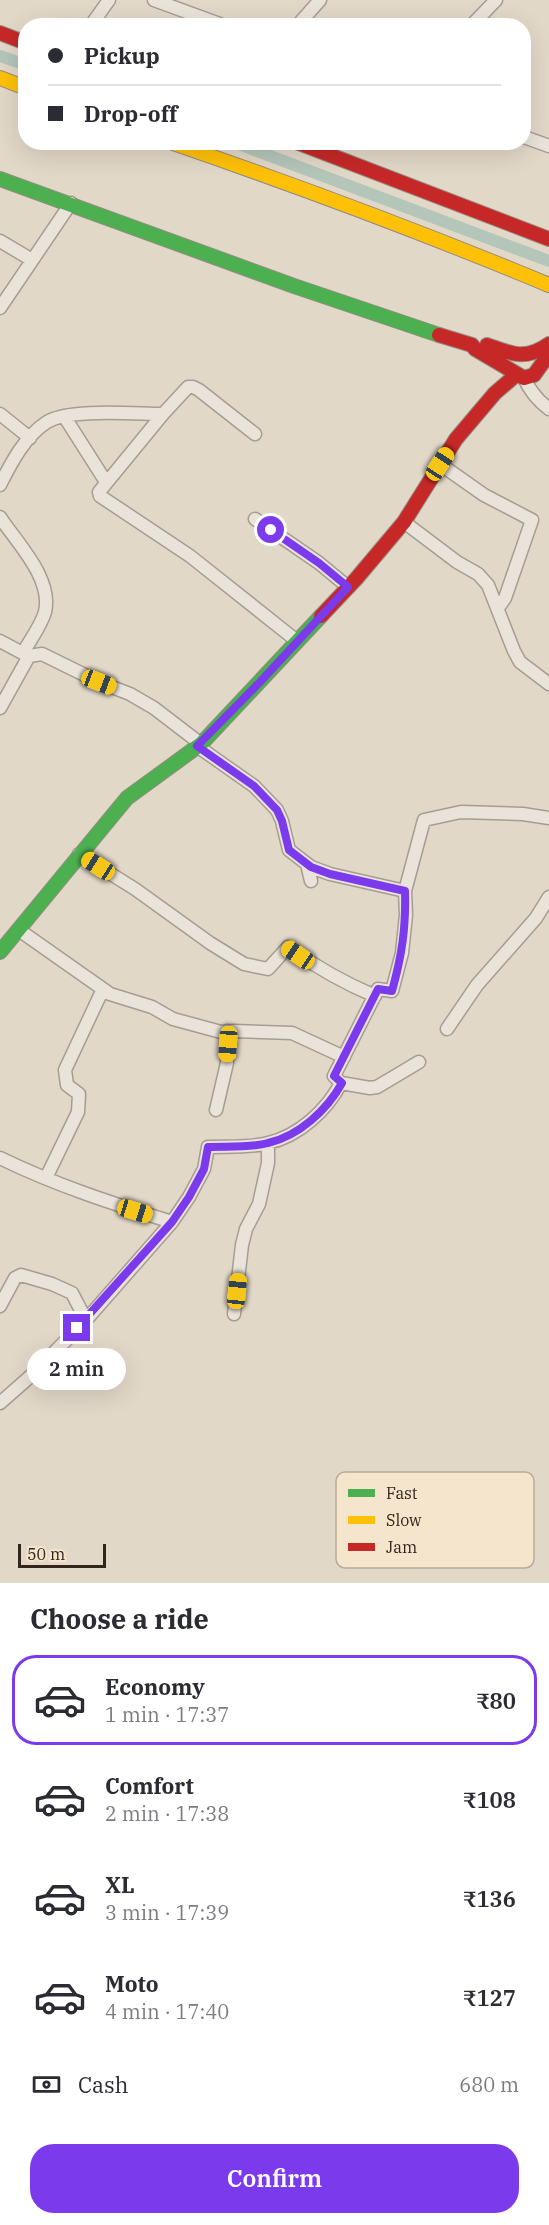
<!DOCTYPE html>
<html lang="en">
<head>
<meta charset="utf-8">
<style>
  body { margin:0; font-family:"IBM Plex Serif",serif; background:#f2f2f3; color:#2b2b33; height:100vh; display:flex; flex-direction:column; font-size:22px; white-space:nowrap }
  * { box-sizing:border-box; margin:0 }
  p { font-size:20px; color:#7c7c81 }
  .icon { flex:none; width:33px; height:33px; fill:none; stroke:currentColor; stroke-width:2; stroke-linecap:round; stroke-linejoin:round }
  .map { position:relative; height:1583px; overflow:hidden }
  .side { display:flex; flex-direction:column; background:#fff; flex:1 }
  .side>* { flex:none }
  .top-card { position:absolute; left:18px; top:18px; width:513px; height:132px; border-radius:24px; box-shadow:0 6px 24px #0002; display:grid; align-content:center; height:132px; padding:0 30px; background:#fff }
  .scale { position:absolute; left:18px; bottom:15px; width:88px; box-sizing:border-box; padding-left:6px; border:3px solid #33251b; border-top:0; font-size:16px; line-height:21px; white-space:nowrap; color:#33251b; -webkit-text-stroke:4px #f4e5cc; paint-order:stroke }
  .end { position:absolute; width:27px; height:27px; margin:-14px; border:8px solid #7c3aed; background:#fff; box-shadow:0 0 0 3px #fff }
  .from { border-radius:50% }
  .bubble { position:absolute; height:42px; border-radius:21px; background:#fff; box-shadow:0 6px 24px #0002; font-size:20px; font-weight:600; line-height:42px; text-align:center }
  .car { position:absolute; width:18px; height:36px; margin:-18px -9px; border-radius:8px; box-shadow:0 0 4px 2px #0007; background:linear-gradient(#f5c518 24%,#345 0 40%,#f5c518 0 76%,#345 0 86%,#f5c518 0) }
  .top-card b { display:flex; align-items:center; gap:21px; height:57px; font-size:22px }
  .top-card b+b { border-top:2px solid #e1e1e2 }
  .top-card i { width:15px; height:15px; background:#2b2b33 }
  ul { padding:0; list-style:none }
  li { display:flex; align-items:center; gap:18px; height:90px; margin:0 12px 9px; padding:0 18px; border:3px solid transparent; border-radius:24px }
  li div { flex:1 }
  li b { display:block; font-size:22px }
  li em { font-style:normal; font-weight:600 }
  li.on { border-color:#7c3aed }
  li>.icon { width:54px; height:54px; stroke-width:1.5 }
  h2 { padding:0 30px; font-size:27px; line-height:72px }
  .pay { display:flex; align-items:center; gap:15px; height:66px; padding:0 30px; font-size:22px }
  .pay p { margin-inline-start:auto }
  .cta { display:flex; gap:12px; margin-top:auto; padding:12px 30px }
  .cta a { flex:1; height:69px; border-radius:24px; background:#7c3aed; color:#fff; font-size:24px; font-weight:600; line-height:69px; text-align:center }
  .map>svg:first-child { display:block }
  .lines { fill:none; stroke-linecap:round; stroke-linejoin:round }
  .canal { stroke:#b4c6b9; stroke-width:12 }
  .street-casing { stroke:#a69d92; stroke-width:15 }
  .fast-casing { stroke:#968c82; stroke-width:16 }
  .slow-casing { stroke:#968c82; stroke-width:16 }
  .jam-casing { stroke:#968c82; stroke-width:16 }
  .street { stroke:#eae3da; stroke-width:12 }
  .fast { stroke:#4caf50; stroke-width:14 }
  .slow { stroke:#ffc107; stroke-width:14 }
  .jam { stroke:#c62828; stroke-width:14 }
  .route { stroke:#7c3aed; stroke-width:8 }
  .key { fill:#f4e5cc; stroke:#baab97; stroke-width:1.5 }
  .key-label { font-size:16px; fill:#33251b }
</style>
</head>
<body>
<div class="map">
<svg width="549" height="1583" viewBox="0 0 549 1583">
  <rect width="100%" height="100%" fill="#e2d8c8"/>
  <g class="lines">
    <!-- canal -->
    <path class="canal" d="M 0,56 L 26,65
      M 233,142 L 549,261"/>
    <!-- street casing -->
    <g class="street-casing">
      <path id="street" d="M 154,0 L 225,26
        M 94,21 L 109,0
        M 297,26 L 320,0
        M 471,26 L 496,0
        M 524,137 L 549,146
        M 0,241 L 32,260
        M 0,308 L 71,203
        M 524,378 C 530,391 537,400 549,409
        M 0,414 L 30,438
        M 64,416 L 106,482
        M 255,434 L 199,390 L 193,387 L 188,387 L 163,414 L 99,492 L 100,496 L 190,556 L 297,641
        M 440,464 L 484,495 L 532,520 L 505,598 L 498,608
        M 0,485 C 11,463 25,436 47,422 C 69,408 136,414 163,414
        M 0,517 C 16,542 53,578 45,612 C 41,626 30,640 23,653
        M 255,519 L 319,563 L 348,587
        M 404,522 L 457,562 L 478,574 L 488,585 L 514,651 L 520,662 L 549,684
        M 0,641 L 28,656
        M 0,708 L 29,656 L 42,654 L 99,682 L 130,694 L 154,708 L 201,744
        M 197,746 L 254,786 L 277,810 L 282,821 L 289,850 L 311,867 L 330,874 L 405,891
        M 79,854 L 135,889 L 210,943 L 244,964 L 268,969 L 288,947 C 316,967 344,983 375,996
        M 307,864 L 311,881
        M 19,930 L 110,994 L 152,1007 L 173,1019 L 221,1032 L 234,1031 L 292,1033 L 344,1057
        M 447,1029 L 477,985 L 536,918 L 549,897
        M 341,1083 L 370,1088 L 377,1087 L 419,1062
        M 216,1110 L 227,1063 L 227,1031
        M 0,1158 C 55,1185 114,1204 172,1222
        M 46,1178 L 78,1112 L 79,1094 L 67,1085 L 65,1070 L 103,989
        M 0,1306 L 15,1278 L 21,1275 L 52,1284 L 72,1293 L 86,1320 L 33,1374 L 0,1403
        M 234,1314 L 242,1245 L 246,1229 L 259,1204 L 268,1163 L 268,1143
        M 86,1320 L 172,1222 L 189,1197 L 204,1169 L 208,1147 C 227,1146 250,1148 268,1143 C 299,1136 327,1110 341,1083 L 334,1076 L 378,989 L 392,991 L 402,953 L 406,915 L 405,891 L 424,820 L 461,812 L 523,814 L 549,818"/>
    </g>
    <!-- fast casing -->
    <g class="fast-casing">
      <path id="fast" d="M 0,179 L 294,286 L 439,335
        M 0,952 L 127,798 L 201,744 L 321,616"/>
    </g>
    <!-- slow casing -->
    <g class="slow-casing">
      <path id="slow" d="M 0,78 L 26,88
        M 170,142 C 298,186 424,233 549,285"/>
    </g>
    <!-- jam casing -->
    <g class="jam-casing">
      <path id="jam" d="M 0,33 L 26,43
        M 296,142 L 549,239
        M 439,335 L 472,345 L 475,349 L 524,378 L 534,375 L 549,354
        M 487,345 C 512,354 525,361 549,344
        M 321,616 L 356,579 L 404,522 L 456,439 L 495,393 L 516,375"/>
    </g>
    <!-- street -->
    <use href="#street" class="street"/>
    <!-- fast -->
    <use href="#fast" class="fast"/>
    <!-- slow -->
    <use href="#slow" class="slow"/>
    <!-- jam -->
    <use href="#jam" class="jam"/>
  </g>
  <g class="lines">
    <!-- route -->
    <path class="route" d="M 77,1328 L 172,1222 L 189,1197 L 204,1169 L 208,1147 C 227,1146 250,1148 268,1143 C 299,1136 327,1110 342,1083 L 334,1076 L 378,989 L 392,991 C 402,955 406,928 405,891 L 330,874 L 311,867 L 289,850 L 282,821 L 277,810 L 254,786 L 197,746 L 260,682 L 348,587 L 319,563 L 271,530"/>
  </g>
  <!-- legend -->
  <rect x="336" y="1472" width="198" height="96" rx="9" class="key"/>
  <rect x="348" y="1489" width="27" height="8" fill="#4caf50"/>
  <rect x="348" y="1516" width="27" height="8" fill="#ffc107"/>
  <rect x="348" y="1543" width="27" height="8" fill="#c62828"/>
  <g class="key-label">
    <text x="386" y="1499">Fast</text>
    <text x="386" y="1526">Slow</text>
    <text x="386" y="1553">Jam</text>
  </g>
</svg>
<div class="scale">50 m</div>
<i class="end from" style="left:271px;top:530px"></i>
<i class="end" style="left:77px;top:1328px"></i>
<div class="bubble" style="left:27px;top:1348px;width:99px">2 min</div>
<i class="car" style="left:440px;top:464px;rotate:33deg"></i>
<i class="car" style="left:99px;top:682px;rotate:111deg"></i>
<i class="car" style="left:98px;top:866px;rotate:302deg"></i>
<i class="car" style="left:298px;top:955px;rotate:304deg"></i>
<i class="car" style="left:228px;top:1044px;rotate:184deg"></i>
<i class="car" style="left:135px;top:1211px;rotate:107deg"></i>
<i class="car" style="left:237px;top:1291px;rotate:6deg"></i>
<div class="top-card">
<b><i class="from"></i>Pickup</b>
<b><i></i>Drop-off</b>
</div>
</div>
<section class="side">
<h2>Choose a ride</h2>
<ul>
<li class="on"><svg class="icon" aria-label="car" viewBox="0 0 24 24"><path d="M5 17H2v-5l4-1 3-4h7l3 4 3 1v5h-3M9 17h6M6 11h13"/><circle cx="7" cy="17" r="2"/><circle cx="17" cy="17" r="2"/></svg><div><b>Economy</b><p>1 min · 17:37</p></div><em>₹80</em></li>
<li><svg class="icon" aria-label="car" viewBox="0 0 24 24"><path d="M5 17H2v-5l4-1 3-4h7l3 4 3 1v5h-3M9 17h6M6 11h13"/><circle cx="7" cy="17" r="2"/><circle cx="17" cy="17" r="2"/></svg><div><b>Comfort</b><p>2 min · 17:38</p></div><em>₹108</em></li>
<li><svg class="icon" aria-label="car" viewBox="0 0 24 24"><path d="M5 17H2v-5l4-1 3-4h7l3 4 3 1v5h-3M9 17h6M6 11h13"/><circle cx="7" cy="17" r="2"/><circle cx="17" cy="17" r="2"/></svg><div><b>XL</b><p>3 min · 17:39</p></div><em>₹136</em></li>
<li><svg class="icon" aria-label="car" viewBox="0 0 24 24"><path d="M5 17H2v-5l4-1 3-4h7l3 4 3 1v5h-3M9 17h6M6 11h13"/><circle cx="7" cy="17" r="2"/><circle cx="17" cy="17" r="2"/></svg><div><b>Moto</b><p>4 min · 17:40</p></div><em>₹127</em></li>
</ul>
<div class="pay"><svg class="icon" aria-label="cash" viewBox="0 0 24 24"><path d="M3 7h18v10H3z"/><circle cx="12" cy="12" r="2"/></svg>Cash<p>680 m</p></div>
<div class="cta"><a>Confirm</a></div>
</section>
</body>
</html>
